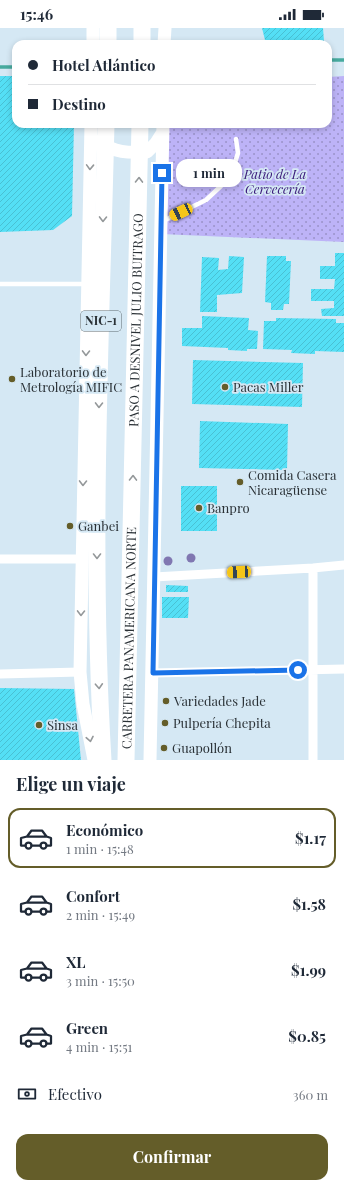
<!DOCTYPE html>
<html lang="es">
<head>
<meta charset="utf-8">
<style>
  body { margin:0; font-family:"Playfair Display",serif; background:#f2f2f3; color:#1f2937; height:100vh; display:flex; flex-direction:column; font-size:15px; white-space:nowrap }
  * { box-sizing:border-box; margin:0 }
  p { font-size:13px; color:#747a83 }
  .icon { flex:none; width:22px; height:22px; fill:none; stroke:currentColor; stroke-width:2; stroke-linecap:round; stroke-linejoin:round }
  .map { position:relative; height:732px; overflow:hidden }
  .panel { display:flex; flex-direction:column; background:#fff; flex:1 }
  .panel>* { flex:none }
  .top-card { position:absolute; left:12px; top:12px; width:320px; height:88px; border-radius:12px; box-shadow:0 2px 6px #0003; display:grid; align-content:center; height:88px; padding:0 16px; background:#fff }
  .end { position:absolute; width:18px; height:18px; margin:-9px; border:5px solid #1a73e8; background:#fff; box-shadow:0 0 0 2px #fff }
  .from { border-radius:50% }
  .bubble { position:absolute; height:28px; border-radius:12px; background:#fff; box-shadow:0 2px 6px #0003; font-size:13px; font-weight:700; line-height:28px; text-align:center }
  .car { position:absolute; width:12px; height:24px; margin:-12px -6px; border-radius:5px; box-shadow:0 0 3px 1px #0007; background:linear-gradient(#f5c518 24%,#345 0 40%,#f5c518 0 76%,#345 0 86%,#f5c518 0) }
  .top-card b { display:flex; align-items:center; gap:14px; height:38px; font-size:15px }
  .top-card b+b { border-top:1px solid #e0e1e3 }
  .top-card i { width:10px; height:10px; background:#1f2937 }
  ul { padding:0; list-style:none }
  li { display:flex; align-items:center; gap:12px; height:60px; margin:0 8px 6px; padding:0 8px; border:2px solid transparent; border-radius:12px }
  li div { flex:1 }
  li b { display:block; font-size:15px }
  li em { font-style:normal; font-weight:700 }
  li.selected { border-color:#645d29 }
  li>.icon { width:36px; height:36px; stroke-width:1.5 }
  h2 { padding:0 16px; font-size:18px; line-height:48px }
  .pay { display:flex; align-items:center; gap:10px; height:44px; padding:0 16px; font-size:15px }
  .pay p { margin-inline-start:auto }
  .button { display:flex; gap:8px; margin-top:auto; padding:8px 16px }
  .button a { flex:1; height:46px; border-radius:12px; background:#645d29; color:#fff; font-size:16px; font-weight:700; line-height:46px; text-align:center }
  .status { display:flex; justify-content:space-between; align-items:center; height:28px; padding:0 20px; background:#fff; direction:ltr }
  .status svg { height:11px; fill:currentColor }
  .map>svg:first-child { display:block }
  .park { fill:url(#park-dots) }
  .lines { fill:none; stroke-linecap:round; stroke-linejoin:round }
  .stream { stroke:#47aa9e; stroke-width:3.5 }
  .building { fill:url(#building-hatch) }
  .lane { stroke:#fff; stroke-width:4.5 }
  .street { stroke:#fff; stroke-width:9 }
  .secondary { stroke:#fff; stroke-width:13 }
  .highway { stroke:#fff; stroke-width:17 }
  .tree { fill:#8077b1 }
  .oneway { stroke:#94989a }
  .route { stroke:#1a73e8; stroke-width:5 }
  .poi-dot { fill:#645d29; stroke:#d5e8f4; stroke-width:1.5 }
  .labels { text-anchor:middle; stroke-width:3.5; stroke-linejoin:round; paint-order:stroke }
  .shield { fill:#d5e8f4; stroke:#5d686f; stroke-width:1 }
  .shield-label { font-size:12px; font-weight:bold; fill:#2a3136 }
  .park-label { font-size:13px; font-style:italic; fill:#3a1a7b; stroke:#d5e8f4 }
  .street-label { font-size:13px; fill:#2a3136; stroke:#d5e8f4 }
  .poi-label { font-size:13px; fill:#2a3136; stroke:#d5e8f4; text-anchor:start }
</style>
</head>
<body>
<div class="status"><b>15:46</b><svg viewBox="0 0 49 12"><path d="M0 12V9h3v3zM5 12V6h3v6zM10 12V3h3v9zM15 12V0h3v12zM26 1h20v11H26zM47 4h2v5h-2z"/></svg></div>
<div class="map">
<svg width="344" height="732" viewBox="0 0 344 732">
  <defs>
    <pattern id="park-dots" width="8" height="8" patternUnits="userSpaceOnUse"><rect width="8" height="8" fill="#bdb3f7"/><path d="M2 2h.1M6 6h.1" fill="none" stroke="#9a92c9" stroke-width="1.8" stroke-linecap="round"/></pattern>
    <pattern id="building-hatch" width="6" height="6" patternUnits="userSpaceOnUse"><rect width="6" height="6" fill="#54dff5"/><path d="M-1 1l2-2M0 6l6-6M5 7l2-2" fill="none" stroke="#49c0d3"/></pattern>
  </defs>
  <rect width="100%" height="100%" fill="#d5e8f4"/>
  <!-- park -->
  <path class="park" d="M 344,48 L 344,214 L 161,206 L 163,96 L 328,96 L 328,49 Z"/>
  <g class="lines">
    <!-- stream -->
    <path class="stream" d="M 328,32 L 344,32
      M 0,39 L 16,39"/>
  </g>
  <!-- building -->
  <path class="building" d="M 262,0 L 323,0 L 324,13 L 266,16 Z
    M 0,48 L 16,48 L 16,96 L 74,96 L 72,188 L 53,202 L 0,204 Z
    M 335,225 L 344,225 L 344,288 L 322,288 L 321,281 L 334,280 L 334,273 L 311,273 L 311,261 L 334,261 L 335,251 L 320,251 L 320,238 L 335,238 Z
    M 229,228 L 244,229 L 242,265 L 217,267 L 217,284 L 200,284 L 202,229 L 219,230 L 218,242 L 228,241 Z
    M 267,228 L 286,228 L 286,233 L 291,233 L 289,276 L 284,276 L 283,282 L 271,282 L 271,275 L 265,274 Z
    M 202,288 L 249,290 L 248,302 L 258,303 L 257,321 L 247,321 L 247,323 L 228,322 L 228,320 L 182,318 L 182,300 L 202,300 Z
    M 276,290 L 336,291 L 336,295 L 344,295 L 344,324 L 315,323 L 315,326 L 291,325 L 292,322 L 263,321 L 264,293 L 276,293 Z
    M 193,332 L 303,335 L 302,379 L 192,376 Z
    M 200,393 L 288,396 L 287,442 L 199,440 Z
    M 181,458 L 217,458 L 217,503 L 181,503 Z
    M 166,557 L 188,558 L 188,564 L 166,564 Z
    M 162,569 L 189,569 L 188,590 L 162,590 Z
    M 0,660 L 74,661 L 81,732 L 0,732 Z"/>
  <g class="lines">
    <!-- lane -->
    <path class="lane" d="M 163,193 L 206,172 L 221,158 L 233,141 L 238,125 L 236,111
      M 0,256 L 86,256"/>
    <!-- street -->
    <path class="street" d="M 0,531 L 81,531
      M 154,549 L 313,540 L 344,537
      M 153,645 L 344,641
      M 0,646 L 80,644
      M 313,732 L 313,540"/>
    <!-- secondary -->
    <path class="secondary" d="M 93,16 L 93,0
      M 164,16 L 165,0
      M 91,96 L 80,644 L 83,676 L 94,732
      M 100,113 C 113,125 129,125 147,124 L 156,115 L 163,104
      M 150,732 L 163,96"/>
    <!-- highway -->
    <g class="highway">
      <path d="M 108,16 L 108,0"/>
      <path d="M 142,16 L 142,0"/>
      <path d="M 103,732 C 90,520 101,308 106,96"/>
      <path id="s1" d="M 126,732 L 140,96"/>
    </g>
  </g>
  <!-- trees -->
  <g class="tree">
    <circle cx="191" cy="530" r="4.5"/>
    <circle cx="168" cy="533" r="4.5"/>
  </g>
  <!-- one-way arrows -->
  <defs><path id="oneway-chevron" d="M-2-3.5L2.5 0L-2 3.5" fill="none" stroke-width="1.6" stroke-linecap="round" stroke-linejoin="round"/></defs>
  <g class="oneway">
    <use href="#oneway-chevron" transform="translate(90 139) rotate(92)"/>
    <use href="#oneway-chevron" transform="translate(139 152) rotate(-89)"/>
    <use href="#oneway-chevron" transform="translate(103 191) rotate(91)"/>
    <use href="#oneway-chevron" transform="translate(86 325) rotate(91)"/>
    <use href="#oneway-chevron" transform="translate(99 377) rotate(91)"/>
    <use href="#oneway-chevron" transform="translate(133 450) rotate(-89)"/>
    <use href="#oneway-chevron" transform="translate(83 455) rotate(91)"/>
    <use href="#oneway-chevron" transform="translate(97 528) rotate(90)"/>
    <use href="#oneway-chevron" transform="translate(81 585) rotate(91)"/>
    <use href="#oneway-chevron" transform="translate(99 658) rotate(87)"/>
    <use href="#oneway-chevron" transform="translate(90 711) rotate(79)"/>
  </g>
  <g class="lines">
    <!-- route -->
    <path class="route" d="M 162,145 L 153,645 L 298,642"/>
  </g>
  <!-- markers -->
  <g class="poi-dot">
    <circle cx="12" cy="351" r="4"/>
    <circle cx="225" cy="359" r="4"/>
    <circle cx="240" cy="454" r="4"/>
    <circle cx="199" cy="480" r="4"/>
    <circle cx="70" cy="498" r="4"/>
    <circle cx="166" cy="673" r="4"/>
    <circle cx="165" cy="695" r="4"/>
    <circle cx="39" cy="697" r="4"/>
    <circle cx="164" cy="720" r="4"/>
  </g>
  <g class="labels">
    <!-- shield labels -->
    <rect class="shield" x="81" y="283" width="40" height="20" rx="3"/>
    <g class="shield-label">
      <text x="101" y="297">NIC-1</text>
    </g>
    <!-- park labels -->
    <g class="park-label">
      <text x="275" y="151">Patio de La<tspan x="275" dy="15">Cervecería</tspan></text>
    </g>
    <!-- street labels -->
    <g class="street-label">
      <text dy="5" stroke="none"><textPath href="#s1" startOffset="440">PASO A DESNIVEL JULIO BUITRAGO</textPath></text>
      <text dy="5" stroke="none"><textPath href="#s1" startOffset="122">CARRETERA PANAMERICANA NORTE</textPath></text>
    </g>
    <!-- poi labels -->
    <g class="poi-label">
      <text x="20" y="349">Laboratorio de<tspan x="20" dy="15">Metrología MIFIC</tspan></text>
      <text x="233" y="364">Pacas Miller</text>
      <text x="248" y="452">Comida Casera<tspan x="248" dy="15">Nicaragüense</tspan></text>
      <text x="207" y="485">Banpro</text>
      <text x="78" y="503">Ganbei</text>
      <text x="174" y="678">Variedades Jade</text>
      <text x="173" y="700">Pulpería Chepita</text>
      <text x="47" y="702">Sinsa</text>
      <text x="172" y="725">Guapollón</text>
    </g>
  </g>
</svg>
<i class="end from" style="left:298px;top:642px"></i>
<i class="end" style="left:162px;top:145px"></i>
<div class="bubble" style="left:176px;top:131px;width:66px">1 min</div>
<i class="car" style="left:181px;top:184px;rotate:245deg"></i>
<i class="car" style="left:239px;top:544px;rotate:267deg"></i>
<div class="top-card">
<b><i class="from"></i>Hotel Atlántico</b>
<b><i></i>Destino</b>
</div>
</div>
<section class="panel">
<h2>Elige un viaje</h2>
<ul>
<li class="selected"><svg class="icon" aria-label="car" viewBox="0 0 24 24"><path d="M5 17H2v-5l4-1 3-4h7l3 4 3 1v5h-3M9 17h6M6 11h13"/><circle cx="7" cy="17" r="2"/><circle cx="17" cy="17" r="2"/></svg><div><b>Económico</b><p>1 min · 15:48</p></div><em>$1.17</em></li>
<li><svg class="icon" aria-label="car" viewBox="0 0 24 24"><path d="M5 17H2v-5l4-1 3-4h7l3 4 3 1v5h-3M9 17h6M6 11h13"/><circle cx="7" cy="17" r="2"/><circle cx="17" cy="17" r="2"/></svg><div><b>Confort</b><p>2 min · 15:49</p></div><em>$1.58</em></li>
<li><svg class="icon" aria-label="car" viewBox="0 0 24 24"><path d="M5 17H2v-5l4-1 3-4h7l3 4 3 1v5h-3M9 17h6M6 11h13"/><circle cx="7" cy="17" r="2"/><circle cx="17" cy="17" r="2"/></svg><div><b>XL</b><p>3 min · 15:50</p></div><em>$1.99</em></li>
<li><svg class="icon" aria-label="car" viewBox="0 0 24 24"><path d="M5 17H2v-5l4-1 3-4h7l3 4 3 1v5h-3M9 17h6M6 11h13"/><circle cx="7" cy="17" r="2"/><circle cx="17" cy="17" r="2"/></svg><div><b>Green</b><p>4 min · 15:51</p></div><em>$0.85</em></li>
</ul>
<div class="pay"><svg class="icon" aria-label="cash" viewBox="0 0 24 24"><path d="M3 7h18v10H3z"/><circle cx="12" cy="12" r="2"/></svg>Efectivo<p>360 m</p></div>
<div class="button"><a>Confirmar</a></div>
</section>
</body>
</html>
